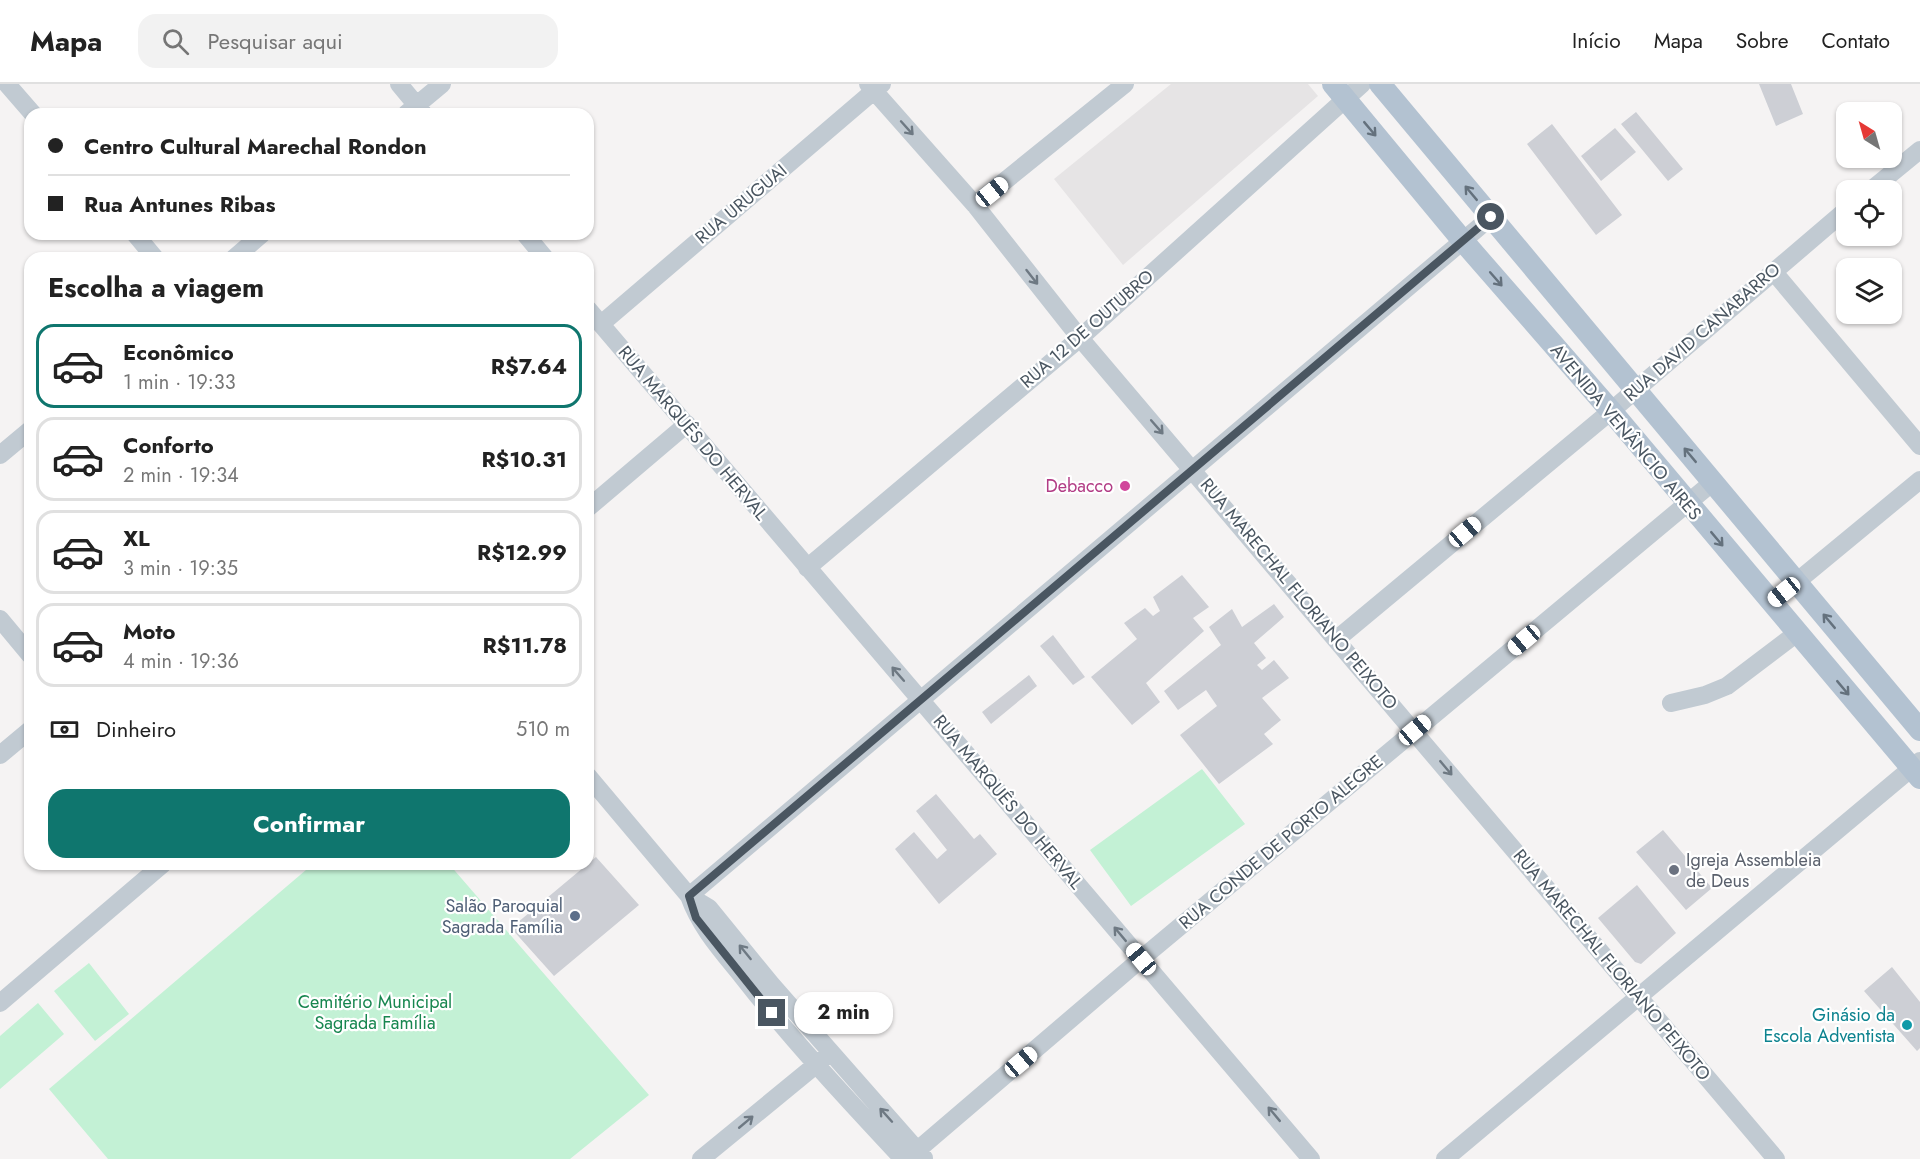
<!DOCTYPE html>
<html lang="pt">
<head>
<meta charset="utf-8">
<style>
  body { margin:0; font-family:Jost,sans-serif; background:#f2f2f2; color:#222; height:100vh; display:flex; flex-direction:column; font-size:22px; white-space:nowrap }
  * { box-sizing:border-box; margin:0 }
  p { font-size:20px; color:#767676 }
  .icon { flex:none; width:33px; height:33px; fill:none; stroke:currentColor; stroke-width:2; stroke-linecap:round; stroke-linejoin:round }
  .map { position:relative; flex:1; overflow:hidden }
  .drawer { position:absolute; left:24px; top:168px; width:570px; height:618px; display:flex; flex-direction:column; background:#fff; border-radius:18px; box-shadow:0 2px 4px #0004 }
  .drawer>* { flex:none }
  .guide { position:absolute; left:24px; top:24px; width:570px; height:132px; border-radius:18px; box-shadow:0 2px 4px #0004; display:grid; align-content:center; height:132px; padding:0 24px; background:#fff }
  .needle { width:39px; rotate:323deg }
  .fabs { position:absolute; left:1836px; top:18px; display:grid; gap:12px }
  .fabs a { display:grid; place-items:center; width:66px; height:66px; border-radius:12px; background:#fff; box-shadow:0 2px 4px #0004; font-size:30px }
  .end { position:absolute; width:27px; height:27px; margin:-14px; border:8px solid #4a5661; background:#fff; box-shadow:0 0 0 3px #fff }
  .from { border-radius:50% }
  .bubble { position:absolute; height:42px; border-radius:18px; background:#fff; box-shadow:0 2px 4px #0004; font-size:20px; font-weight:700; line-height:42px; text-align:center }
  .car { position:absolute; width:18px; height:36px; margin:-18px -9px; border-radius:8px; box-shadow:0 0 4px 2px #0007; background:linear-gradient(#fff 24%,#345 0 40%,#fff 0 76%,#345 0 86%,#fff 0) }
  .guide b { display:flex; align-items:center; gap:21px; height:57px; font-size:22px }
  .guide b+b { border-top:2px solid #e0e0e0 }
  .guide i { width:15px; height:15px; background:#222 }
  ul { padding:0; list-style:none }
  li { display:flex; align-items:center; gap:18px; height:84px; margin:0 12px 9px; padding:0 12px; border:3px solid #e0e0e0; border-radius:18px }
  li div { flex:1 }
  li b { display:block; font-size:22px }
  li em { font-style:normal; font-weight:700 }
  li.active { border-color:#0f766e }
  li>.icon { width:54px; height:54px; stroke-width:1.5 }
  h2 { padding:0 24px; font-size:27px; line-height:72px }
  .pay { display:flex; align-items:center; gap:15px; height:66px; padding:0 24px; font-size:22px }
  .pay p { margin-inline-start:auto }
  .button { display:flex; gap:12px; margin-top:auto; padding:12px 24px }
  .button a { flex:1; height:69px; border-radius:18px; background:#0f766e; color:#fff; font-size:24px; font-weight:700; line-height:69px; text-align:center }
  header { display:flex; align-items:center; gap:36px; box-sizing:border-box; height:84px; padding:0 30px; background:#fff; border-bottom:2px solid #e0e0e0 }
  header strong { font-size:28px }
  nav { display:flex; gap:33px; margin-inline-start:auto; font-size:21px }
  .search { width:420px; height:54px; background:#f2f2f2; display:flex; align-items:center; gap:15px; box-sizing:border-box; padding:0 21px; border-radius:18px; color:#767676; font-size:22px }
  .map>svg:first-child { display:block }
  .education { fill:#e6e4e5 }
  .green { fill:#c3f1d5 }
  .building { fill:#cdcfd5 }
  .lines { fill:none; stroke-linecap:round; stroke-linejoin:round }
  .minor { stroke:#c1cad2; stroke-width:18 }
  .major { stroke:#b3c2d1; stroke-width:22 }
  .oneway { stroke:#6e7983 }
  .oneway2 { stroke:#64717d }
  .route { stroke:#4a5661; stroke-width:8 }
  .hotel-dot { fill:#d1479c; stroke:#fff; stroke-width:2 }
  .worship-dot { fill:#6b7280; stroke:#fff; stroke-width:2 }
  .service-dot { fill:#5c6f8a; stroke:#fff; stroke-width:2 }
  .culture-dot { fill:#0f9aa8; stroke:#fff; stroke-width:2 }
  .labels { text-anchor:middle; stroke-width:4.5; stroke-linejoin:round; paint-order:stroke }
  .street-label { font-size:18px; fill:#4a5661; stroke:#fff }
  .hotel-label { font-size:18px; fill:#b23c85; stroke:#fff; text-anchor:end }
  .worship-label { font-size:18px; fill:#5b616d; stroke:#fff; text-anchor:start }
  .service-label { font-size:18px; fill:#4e5e75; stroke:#fff; text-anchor:end }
  .park-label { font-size:18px; fill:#17864f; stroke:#fff }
  .culture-label { font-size:18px; fill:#0d838f; stroke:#fff; text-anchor:end }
</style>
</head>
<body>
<header>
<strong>Mapa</strong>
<div class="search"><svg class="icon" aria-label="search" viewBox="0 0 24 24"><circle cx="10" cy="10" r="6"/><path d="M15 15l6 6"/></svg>Pesquisar aqui</div>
<nav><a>Início</a><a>Mapa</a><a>Sobre</a><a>Contato</a></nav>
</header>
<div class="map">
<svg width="1920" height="1075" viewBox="0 0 1920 1075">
  <rect width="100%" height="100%" fill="#f5f3f3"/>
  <!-- education -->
  <path class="education" d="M 1171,0 L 1308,0 L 1318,12 L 1123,181 L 1054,95 Z"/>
  <!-- green -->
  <path class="green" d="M 1202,685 L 1245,740 L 1131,822 L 1090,766 Z
    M 313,780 L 449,780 L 649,1011 L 570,1075 L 108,1075 L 49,1005 Z
    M 89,879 L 129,930 L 95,957 L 54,907 Z
    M 38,919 L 64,950 L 0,1005 L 0,952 Z"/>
  <!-- building -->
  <path class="building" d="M 1759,0 L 1791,0 L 1803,30 L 1776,42 Z
    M 1636,28 L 1683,85 L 1668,97 L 1621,40 Z
    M 1552,40 L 1622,131 L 1596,151 L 1527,60 Z
    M 1615,44 L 1636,68 L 1601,97 L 1581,72 Z
    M 1182,491 L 1209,523 L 1193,534 L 1204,547 L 1146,599 L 1160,618 L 1132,641 L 1091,593 L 1137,555 L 1124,539 L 1145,524 L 1153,532 L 1160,527 L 1153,513 Z
    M 1274,520 L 1284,533 L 1254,559 L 1266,574 L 1257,581 L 1262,586 L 1274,576 L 1289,594 L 1262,614 L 1281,636 L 1264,650 L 1273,660 L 1219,700 L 1180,651 L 1217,622 L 1206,606 L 1178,626 L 1164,607 L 1221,561 L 1209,543 L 1232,525 L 1242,543 Z
    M 1053,551 L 1085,593 L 1073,601 L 1040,562 Z
    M 1029,591 L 1037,602 L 991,640 L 982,628 Z
    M 936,710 L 974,755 L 980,750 L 997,770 L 939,820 L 895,765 L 914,748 L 937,775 L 947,766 L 916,727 Z
    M 1663,746 L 1712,804 L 1686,826 L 1636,768 Z
    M 596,773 L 639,821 L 554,892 L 511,844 Z
    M 1637,801 L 1676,849 L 1641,880 L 1635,878 L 1598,834 Z
    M 1892,883 L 1920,918 L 1920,964 L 1917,967 L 1864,907 Z"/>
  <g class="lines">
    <!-- minor -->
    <path class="minor" d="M 7,0 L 33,30
      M 399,0 L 423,29
      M 868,0 L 975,121 L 1080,254 L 1776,1075
      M 406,30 L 442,0
      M 1871,106 L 1920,66
      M 975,121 L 1125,0
      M 135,150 L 155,174
      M 525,150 L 545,174
      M 234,174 L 262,150
      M 1773,187 L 1920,362
      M 588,225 L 1311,1075
      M 601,240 L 882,0
      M 0,371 L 30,346
      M 588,424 L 687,340
      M 807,484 L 1080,254 L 1362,0
      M 1771,519 L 1920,396
      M 0,535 L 30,571
      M 1337,555 L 1611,327 L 1846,126
      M 1671,619 L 1705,611 L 1727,602 L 1797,549
      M 0,671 L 30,646
      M 588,692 L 689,812 L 709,824 L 771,900 L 924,1074
      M 689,812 L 1491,133
      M 689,812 C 700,843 721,866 742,892 C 792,956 847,1015 903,1075
      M 0,919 L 163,780
      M 701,1075 L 823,975
      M 907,1075 L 1141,875 L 1713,398
      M 1445,1075 L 1920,677"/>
    <!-- major -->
    <path class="major" d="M 1333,0 L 1463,157 L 1611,327 L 1920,694
      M 1380,0 L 1920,646"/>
  </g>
  <!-- one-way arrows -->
  <defs><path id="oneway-shaft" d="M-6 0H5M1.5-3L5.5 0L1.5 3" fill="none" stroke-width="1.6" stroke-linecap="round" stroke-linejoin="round" transform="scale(1.5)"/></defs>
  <g class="oneway">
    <use href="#oneway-shaft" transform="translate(907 44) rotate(48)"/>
    <use href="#oneway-shaft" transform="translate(1032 193) rotate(52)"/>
    <use href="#oneway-shaft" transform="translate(1157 343) rotate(49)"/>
    <use href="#oneway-shaft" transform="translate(898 590) rotate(-131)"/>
    <use href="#oneway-shaft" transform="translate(1446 684) rotate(50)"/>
    <use href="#oneway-shaft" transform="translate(1120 850) rotate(-130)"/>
    <use href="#oneway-shaft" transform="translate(745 868) rotate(-129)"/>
    <use href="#oneway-shaft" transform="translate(1274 1030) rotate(-130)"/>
    <use href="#oneway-shaft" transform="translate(886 1031) rotate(-132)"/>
    <use href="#oneway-shaft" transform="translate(746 1038) rotate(-40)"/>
  </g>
  <g class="oneway2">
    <use href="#oneway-shaft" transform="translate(1370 45) rotate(50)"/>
    <use href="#oneway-shaft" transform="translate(1471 109) rotate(-130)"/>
    <use href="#oneway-shaft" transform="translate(1496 195) rotate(49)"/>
    <use href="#oneway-shaft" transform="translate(1690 371) rotate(-130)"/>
    <use href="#oneway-shaft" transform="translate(1717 455) rotate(50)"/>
    <use href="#oneway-shaft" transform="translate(1829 537) rotate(-130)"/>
    <use href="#oneway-shaft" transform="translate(1843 604) rotate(50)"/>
  </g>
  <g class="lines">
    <!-- route -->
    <path class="route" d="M 772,929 L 696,834 L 689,812 L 1491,133"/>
  </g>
  <!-- markers -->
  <circle class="hotel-dot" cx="1125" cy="402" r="6"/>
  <circle class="worship-dot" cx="1674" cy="786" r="6"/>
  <circle class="service-dot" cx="575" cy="832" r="6"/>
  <circle class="culture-dot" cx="1907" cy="941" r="6"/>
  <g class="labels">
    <!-- street labels -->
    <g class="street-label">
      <text transform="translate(741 120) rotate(-40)" y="6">RUA URUGUAI</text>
      <text transform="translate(1087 245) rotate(-41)" y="6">RUA 12 DE OUTUBRO</text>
      <text transform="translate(1702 248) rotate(-41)" y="6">RUA DAVID CANABARRO</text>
      <text transform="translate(1626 348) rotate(50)" y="6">AVENIDA VENÂNCIO AIRES</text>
      <text transform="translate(693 349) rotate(50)" y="6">RUA MARQUÊS DO HERVAL</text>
      <text transform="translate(1299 510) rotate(50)" y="6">RUA MARECHAL FLORIANO PEIXOTO</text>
      <text transform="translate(1008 718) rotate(50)" y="6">RUA MARQUÊS DO HERVAL</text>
      <text transform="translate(1281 758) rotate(-40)" y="6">RUA CONDE DE PORTO ALEGRE</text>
      <text transform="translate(1612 881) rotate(50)" y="6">RUA MARECHAL FLORIANO PEIXOTO</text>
    </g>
    <!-- hotel labels -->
    <g class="hotel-label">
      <text x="1113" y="408">Debacco</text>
    </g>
    <!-- worship labels -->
    <g class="worship-label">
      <text x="1686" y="782">Igreja Assembleia<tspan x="1686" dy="21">de Deus</tspan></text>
    </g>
    <!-- service labels -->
    <g class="service-label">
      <text x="563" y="828">Salão Paroquial<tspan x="563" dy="21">Sagrada Família</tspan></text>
    </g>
    <!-- park labels -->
    <g class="park-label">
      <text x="375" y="924">Cemitério Municipal<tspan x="375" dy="21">Sagrada Família</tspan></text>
    </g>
    <!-- culture labels -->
    <g class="culture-label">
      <text x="1895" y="937">Ginásio da<tspan x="1895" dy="21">Escola Adventista</tspan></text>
    </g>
  </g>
</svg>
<div class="fabs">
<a><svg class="needle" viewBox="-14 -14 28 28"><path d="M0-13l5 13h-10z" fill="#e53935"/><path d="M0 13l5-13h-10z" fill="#767676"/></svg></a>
<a><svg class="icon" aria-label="locate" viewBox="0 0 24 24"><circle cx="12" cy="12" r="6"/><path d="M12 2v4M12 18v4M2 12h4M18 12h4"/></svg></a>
<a><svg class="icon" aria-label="layers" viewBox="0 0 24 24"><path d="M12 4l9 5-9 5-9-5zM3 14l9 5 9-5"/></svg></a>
</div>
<i class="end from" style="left:1491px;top:133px"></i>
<i class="end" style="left:772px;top:929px"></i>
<div class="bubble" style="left:794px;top:908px;width:99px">2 min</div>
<i class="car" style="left:992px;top:108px;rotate:51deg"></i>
<i class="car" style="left:1465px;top:448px;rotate:50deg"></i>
<i class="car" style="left:1784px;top:508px;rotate:231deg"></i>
<i class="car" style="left:1524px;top:556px;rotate:230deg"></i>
<i class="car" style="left:1415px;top:646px;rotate:50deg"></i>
<i class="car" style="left:1141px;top:875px;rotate:320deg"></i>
<i class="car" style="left:1021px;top:978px;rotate:50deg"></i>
<div class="guide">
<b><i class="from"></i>Centro Cultural Marechal Rondon</b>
<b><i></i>Rua Antunes Ribas</b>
</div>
<section class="drawer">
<h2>Escolha a viagem</h2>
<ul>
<li class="active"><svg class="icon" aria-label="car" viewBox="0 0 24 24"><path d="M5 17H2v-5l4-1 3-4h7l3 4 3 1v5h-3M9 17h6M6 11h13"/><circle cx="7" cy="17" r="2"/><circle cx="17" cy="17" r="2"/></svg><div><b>Econômico</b><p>1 min · 19:33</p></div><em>R$7.64</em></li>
<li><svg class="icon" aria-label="car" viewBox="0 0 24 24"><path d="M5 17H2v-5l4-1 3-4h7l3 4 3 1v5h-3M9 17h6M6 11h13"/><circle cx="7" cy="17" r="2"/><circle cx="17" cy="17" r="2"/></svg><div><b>Conforto</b><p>2 min · 19:34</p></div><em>R$10.31</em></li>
<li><svg class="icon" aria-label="car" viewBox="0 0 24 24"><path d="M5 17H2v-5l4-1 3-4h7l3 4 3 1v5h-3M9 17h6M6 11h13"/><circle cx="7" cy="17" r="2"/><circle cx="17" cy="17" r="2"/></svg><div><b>XL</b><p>3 min · 19:35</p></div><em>R$12.99</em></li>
<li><svg class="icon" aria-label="car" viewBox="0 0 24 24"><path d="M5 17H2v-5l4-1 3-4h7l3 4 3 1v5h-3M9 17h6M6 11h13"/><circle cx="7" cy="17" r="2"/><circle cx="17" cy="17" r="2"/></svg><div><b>Moto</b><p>4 min · 19:36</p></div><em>R$11.78</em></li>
</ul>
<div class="pay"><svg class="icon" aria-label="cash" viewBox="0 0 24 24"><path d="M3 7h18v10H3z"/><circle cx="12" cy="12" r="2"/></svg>Dinheiro<p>510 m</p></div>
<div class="button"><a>Confirmar</a></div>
</section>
</div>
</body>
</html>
